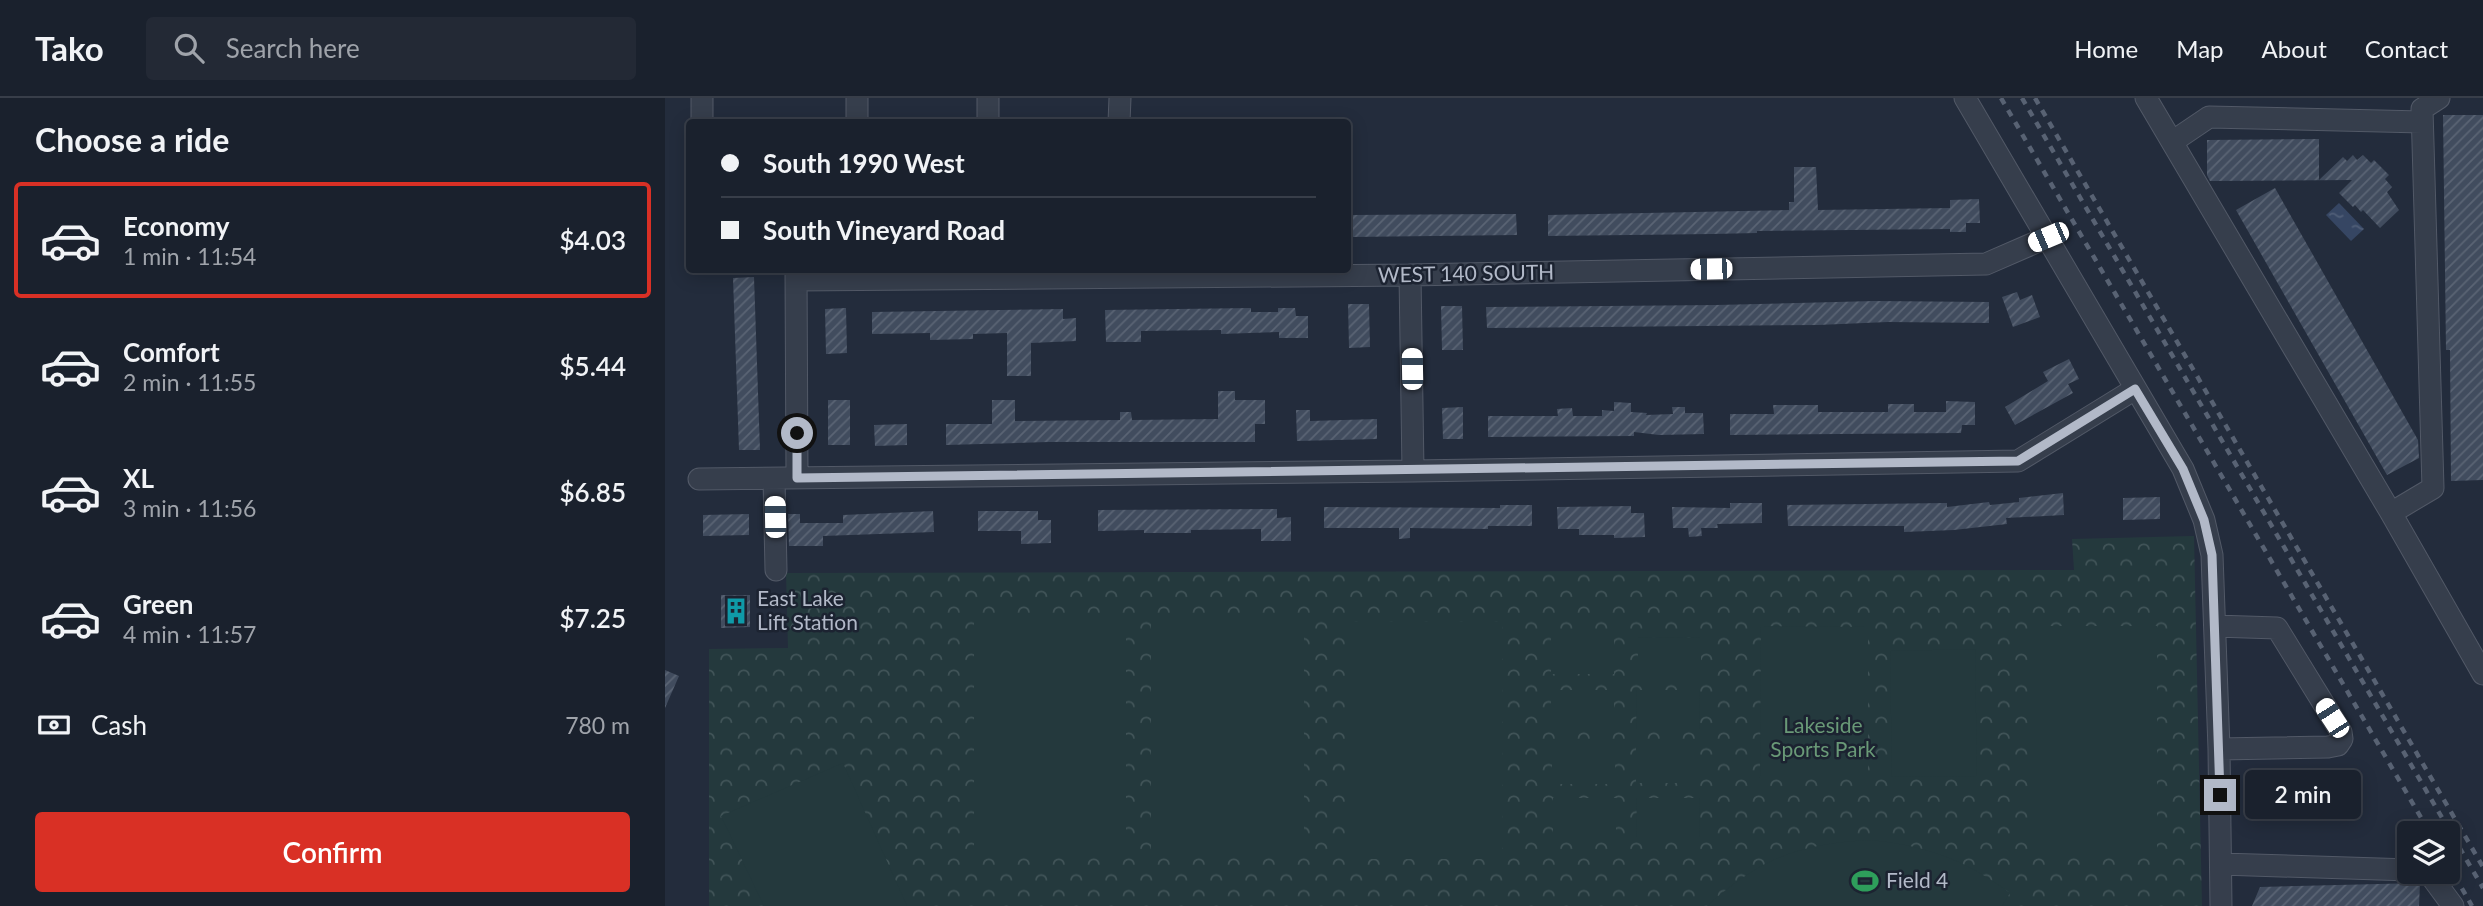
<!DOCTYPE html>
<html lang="en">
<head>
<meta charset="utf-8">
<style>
  body { margin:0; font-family:Lato,sans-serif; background:#232935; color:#f1f3f6; height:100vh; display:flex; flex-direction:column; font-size:26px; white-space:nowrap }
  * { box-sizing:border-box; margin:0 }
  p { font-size:23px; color:#9fa3aa }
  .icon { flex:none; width:38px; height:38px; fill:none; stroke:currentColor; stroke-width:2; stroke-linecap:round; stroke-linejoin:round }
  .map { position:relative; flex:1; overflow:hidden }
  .drawer { display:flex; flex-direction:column; background:#1a212d; width:665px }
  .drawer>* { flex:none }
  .guide { position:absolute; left:21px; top:21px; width:665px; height:154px; border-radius:7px; box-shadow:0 4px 18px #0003,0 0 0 2px #383e49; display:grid; align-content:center; height:154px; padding:0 35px; background:#1a212d }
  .buttons { position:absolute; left:1732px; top:723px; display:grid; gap:14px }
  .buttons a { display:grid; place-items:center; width:63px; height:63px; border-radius:7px; background:#1a212d; box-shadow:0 4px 18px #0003,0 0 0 2px #383e49; font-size:35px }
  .end { position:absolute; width:32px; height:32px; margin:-16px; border:9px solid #b2b9c8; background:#111; box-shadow:0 0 0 4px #111 }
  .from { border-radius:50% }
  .bubble { position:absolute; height:49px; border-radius:7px; background:#1a212d; box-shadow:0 4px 18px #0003,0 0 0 2px #383e49; font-size:23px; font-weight:600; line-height:49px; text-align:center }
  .car { position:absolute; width:21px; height:42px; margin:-21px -10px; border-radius:9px; box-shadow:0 0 5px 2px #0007; background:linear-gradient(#fff 24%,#345 0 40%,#fff 0 76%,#345 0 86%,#fff 0) }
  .guide b { display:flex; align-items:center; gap:24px; height:66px; font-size:26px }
  .guide b+b { border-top:2px solid #383e49 }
  .guide i { width:18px; height:18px; background:#f1f3f6 }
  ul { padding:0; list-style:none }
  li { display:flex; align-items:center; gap:21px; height:116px; margin:0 14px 10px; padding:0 21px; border:4px solid transparent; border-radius:7px }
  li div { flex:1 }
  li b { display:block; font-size:26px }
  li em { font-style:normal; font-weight:600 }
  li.selected { border-color:#d93025 }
  li>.icon { width:63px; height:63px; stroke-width:1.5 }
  h2 { padding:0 35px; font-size:32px; line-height:84px }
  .pay { display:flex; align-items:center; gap:18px; height:77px; padding:0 35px; font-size:26px }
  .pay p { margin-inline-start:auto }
  .primary-button { display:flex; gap:14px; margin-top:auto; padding:14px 35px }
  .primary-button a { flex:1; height:80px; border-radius:7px; background:#d93025; color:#fff; font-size:28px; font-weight:600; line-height:80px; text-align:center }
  header { display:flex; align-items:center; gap:42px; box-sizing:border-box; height:98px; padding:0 35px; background:#1a212d; border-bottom:2px solid #383e49 }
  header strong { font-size:33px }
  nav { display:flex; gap:38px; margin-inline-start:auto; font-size:24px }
  .search { width:490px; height:63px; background:#232935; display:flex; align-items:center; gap:18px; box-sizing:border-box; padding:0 24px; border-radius:7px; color:#9fa3aa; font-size:26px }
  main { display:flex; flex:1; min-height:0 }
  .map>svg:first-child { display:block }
  .park { fill:url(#park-crowns) }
  .pitch { fill:#24393d }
  .water { fill:url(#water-ripples) }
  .building { fill:url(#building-hatch) }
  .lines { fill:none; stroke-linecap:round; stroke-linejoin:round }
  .minor-casing { stroke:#525967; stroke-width:23 }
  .minor { stroke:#363e4c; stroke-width:21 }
  .rail { stroke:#586273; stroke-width:4.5; stroke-dasharray:7 7; stroke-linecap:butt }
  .route { stroke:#b2b9c8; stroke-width:9 }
  .labels { text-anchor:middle; stroke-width:5; stroke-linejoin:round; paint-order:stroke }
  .street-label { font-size:21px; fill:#b2b9c8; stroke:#1c2331 }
  .poi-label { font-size:21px; fill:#b2b9c8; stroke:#1c2331; text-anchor:start }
  .park-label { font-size:21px; fill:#699977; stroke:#1c2331 }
</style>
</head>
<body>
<header>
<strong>Tako</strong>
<div class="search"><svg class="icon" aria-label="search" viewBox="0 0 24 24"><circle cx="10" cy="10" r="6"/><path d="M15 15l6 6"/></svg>Search here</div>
<nav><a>Home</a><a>Map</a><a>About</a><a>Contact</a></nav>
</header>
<main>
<section class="drawer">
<h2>Choose a ride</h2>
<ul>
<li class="selected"><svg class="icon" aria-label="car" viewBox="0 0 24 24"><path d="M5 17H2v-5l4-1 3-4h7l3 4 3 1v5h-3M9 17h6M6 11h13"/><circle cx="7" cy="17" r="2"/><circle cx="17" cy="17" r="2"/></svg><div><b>Economy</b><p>1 min · 11:54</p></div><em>$4.03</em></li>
<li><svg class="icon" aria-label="car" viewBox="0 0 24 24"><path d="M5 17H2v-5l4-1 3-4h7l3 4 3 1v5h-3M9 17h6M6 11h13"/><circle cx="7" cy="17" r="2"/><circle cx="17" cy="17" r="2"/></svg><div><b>Comfort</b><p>2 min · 11:55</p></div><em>$5.44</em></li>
<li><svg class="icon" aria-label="car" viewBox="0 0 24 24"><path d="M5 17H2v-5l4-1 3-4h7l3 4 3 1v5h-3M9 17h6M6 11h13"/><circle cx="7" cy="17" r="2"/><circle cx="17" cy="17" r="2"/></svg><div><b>XL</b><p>3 min · 11:56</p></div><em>$6.85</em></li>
<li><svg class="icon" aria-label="car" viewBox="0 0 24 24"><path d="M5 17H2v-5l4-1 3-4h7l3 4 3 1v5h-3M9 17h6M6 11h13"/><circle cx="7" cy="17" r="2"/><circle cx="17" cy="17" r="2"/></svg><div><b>Green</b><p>4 min · 11:57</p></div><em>$7.25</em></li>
</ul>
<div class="pay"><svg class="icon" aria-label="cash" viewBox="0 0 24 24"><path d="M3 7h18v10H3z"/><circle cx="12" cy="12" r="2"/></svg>Cash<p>780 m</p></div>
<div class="primary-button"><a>Confirm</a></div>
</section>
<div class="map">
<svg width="1818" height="808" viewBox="0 0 1818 808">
  <defs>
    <pattern id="park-crowns" width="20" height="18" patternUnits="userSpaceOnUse" patternTransform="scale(1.75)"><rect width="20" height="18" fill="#24393d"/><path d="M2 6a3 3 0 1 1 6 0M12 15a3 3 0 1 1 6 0" fill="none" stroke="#415458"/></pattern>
    <pattern id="water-ripples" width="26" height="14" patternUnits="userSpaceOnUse" patternTransform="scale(1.75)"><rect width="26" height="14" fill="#364663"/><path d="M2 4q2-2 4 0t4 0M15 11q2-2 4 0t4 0" fill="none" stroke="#515f78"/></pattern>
    <pattern id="building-hatch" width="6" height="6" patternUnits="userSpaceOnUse" patternTransform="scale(1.75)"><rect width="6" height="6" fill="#414c5e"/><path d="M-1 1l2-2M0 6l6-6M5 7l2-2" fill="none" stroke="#5a6474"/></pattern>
  </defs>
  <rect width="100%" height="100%" fill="#232c3c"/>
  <!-- park -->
  <path class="park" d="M 1529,438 L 1537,808 L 44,808 L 44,551 L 123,550 L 121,475 L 1409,472 L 1407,441 Z"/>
  <!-- pitch -->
  <path class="pitch" d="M 309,519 L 461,519 L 461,756 L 309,756 Z
    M 639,520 L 639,758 L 486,758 L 486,520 Z
    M 685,524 L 837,524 L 837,761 L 685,761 Z
    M 1096,528 L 1203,529 L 1203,680 L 1095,680 Z
    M 1363,528 L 1492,528 L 1492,753 L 1363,753 Z
    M 886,537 L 949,537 L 949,576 L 886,576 Z
    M 973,539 L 1036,540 L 1036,579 L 973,579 Z
    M 1310,551 L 1312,678 L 1227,679 L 1225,553 Z
    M 886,592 L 949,592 L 949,631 L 886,631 Z
    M 972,592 L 1035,592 L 1034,631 L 971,631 Z
    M 971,646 L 1034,646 L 1034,685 L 971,685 Z
    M 887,647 L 950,647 L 950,686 L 887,686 Z
    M 178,665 L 242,808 L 99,808 L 56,718 Z
    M 888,700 L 951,700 L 951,739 L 888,739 Z
    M 972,700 L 1035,700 L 1034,739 L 971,739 Z
    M 1203,742 C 1260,747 1299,761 1345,795 L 1337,808 L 1042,808 C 1095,761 1133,746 1203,742 Z"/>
  <!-- water -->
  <path class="water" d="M 1674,105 L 1699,131 L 1686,143 L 1661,117 Z"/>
  <!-- building -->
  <path class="building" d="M 1778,17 L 1818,17 L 1818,382 L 1786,383 L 1785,252 L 1781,252 Z
    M 1654,41 L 1654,82 L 1678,59 L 1682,63 L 1688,57 L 1692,62 L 1698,57 L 1706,65 L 1709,62 L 1724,77 L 1720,81 L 1727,89 L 1722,94 L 1734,112 L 1715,130 L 1698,112 L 1696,114 L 1690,107 L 1688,109 L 1674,95 L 1687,82 L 1545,83 L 1542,77 L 1542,42 Z
    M 1129,69 L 1151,69 L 1153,112 L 1285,110 L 1285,102 L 1314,101 L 1315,125 L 1301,125 L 1301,134 L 1285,134 L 1285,131 L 1092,133 L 1092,135 L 1047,136 L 883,138 L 883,117 L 1124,112 L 1124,104 L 1129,104 Z
    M 1610,90 L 1753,342 L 1754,360 L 1722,377 L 1571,112 Z
    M 829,116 L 851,116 L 852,137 L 687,139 L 687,117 Z
    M 89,179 L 95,352 L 74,352 L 68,180 Z
    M 1352,194 L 1355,202 L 1367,197 L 1375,219 L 1348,229 L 1337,199 Z
    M 1209,203 L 1324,204 L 1324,225 L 1223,224 L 1153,227 L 822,230 L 821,209 L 1051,207 Z
    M 683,206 L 704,206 L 705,249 L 684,250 Z
    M 776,208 L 797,208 L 798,252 L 777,252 Z
    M 181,210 L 182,255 L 161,256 L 160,211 Z
    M 586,210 L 586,214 L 613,214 L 613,210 L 630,210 L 631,218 L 643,218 L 643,240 L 614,240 L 614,234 L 556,236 L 556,232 L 476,233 L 476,244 L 441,244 L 440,212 Z
    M 398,211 L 398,221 L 411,220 L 411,243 L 366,245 L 366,278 L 342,278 L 342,235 L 308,236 L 308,241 L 265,242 L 265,235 L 207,236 L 207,214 Z
    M 1404,261 L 1414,281 L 1403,286 L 1408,295 L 1350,327 L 1340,309 L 1383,283 L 1378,274 Z
    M 553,293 L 570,293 L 570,302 L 600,302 L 600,326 L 590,326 L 590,344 L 383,344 L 281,347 L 281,326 L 327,326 L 327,302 L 350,302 L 350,323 L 455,322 L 455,314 L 466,314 L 467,322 L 553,321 Z
    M 163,302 L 185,302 L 185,347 L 163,347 Z
    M 1281,303 L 1310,304 L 1310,327 L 1297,327 L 1296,335 L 1065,337 L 1065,316 L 1109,316 L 1108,307 L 1153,307 L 1153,314 L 1223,314 L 1223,306 L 1249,306 L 1249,314 L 1281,314 Z
    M 949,304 L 966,305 L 966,314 L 982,315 L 981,317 L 1008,316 L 1007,309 L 1020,309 L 1020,315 L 1038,315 L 1039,336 L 994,337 L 969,334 L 969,338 L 823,339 L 823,318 L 893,318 L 892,311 L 907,310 L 908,318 L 937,318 L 937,312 L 949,313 Z
    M 798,309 L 798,341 L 778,341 L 777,310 Z
    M 631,312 L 645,312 L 645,323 L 712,321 L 712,341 L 632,343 Z
    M 242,326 L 242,347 L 210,348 L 209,327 Z
    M 1398,395 L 1399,417 L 1341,420 L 1342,426 L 1289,432 L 1239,434 L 1239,428 L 1123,428 L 1122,407 L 1282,405 L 1282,409 L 1324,404 L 1325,407 L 1354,404 L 1354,400 Z
    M 1495,399 L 1495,421 L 1458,422 L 1458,400 Z
    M 1065,405 L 1097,405 L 1097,425 L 1052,426 L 1053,430 L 1036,430 L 1037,438 L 1024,439 L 1023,430 L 1008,430 L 1007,409 L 1065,410 Z
    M 835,407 L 867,407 L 867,428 L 823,428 L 823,431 L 745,430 L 745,440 L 734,441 L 734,430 L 659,430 L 659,409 L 835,410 Z
    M 966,408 L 966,415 L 979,415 L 980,439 L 949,440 L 949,437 L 914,437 L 914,431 L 893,431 L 892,409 Z
    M 612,411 L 612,420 L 626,419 L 626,443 L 596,443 L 596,431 L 526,432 L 526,435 L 479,435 L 479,432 L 433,433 L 433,412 Z
    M 268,413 L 269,434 L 158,438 L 158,448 L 124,448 L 123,416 L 135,416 L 135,425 L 178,425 L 178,417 Z
    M 313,413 L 373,413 L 373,422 L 386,422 L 386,445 L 356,446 L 356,433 L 313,433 Z
    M 84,416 L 84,437 L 38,438 L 38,417 Z
    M 56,497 L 85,497 L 85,529 L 56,530 Z
    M 0,572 L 14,578 L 0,610 Z
    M 1755,785 L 1754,808 L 1587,808 L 1595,789 Z"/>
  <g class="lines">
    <!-- minor casing -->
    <g class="minor-casing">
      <path id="minor" d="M 37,0 L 37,24
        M 192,0 L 192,24
        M 323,0 L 323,24
        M 1300,0 L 1518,371 L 1539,422 L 1547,457 L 1554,651 L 1556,808
        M 1481,0 L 1726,415 L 1818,576
        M 454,24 L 455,0
        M 1507,44 L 1544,19 L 1757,24
        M 131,172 L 132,380
        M 745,177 L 748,373
        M 131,182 L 745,177 L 1321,166 L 1383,139
        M 34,381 L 748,373 L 1353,363 L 1470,291
        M 109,381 L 111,472
        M 1726,415 L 1768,390 L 1757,11 L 1774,0
        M 1550,528 L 1612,530 L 1676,634 L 1677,641 L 1673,647 L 1663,649 L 1554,651
        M 1556,766 L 1745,772
        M 1763,774 L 1788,808"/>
    </g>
    <!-- minor -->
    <use href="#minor" class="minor"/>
    <!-- rail -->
    <path class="rail" d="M 1336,0 L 1765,735
      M 1357,0 L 1818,790
      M 1370,0 L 1818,769
      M 1783,766 L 1807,808"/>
  </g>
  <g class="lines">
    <!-- route -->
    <path class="route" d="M 132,335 L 132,380 L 1353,363 L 1470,291 L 1518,371 L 1539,422 L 1547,457 L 1555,697"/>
  </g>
  <!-- icons -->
  <defs>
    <g id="building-bare" transform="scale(2.1)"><path d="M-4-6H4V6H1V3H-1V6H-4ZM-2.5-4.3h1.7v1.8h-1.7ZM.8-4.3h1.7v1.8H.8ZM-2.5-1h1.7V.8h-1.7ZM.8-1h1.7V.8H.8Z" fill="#0f9aa8" stroke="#1c2331" stroke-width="2.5" paint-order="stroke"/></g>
    <g id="stadium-bare" transform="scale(2.1)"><path d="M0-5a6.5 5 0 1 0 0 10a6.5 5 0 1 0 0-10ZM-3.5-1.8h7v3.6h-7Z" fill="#2e9e5b" stroke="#1c2331" stroke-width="2.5" paint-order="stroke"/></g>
  </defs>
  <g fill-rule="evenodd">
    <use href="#building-bare" x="71" y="513"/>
    <use href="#stadium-bare" x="1200" y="783"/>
  </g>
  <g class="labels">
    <!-- street labels -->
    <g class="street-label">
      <text transform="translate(801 176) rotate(-1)" y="7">WEST 140 SOUTH</text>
    </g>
    <!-- poi labels -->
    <g class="poi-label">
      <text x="92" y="508">East Lake<tspan x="92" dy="24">Lift Station</tspan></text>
      <text x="1221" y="790">Field 4</text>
    </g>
    <!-- park labels -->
    <g class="park-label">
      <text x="1158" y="635">Lakeside<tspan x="1158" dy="24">Sports Park</tspan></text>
    </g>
  </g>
</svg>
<div class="buttons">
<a><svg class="icon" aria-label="layers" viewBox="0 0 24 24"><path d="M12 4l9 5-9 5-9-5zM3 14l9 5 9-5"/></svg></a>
</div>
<i class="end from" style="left:132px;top:335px"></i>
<i class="end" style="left:1555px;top:697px"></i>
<div class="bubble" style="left:1580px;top:672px;width:116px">2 min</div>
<i class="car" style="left:1383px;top:139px;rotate:247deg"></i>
<i class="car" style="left:1046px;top:171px;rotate:269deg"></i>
<i class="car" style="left:747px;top:271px;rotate:359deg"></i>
<i class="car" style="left:110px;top:419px;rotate:359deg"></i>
<i class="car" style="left:1667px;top:620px;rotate:327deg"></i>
<div class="guide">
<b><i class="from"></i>South 1990 West</b>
<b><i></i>South Vineyard Road</b>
</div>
</div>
</main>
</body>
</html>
